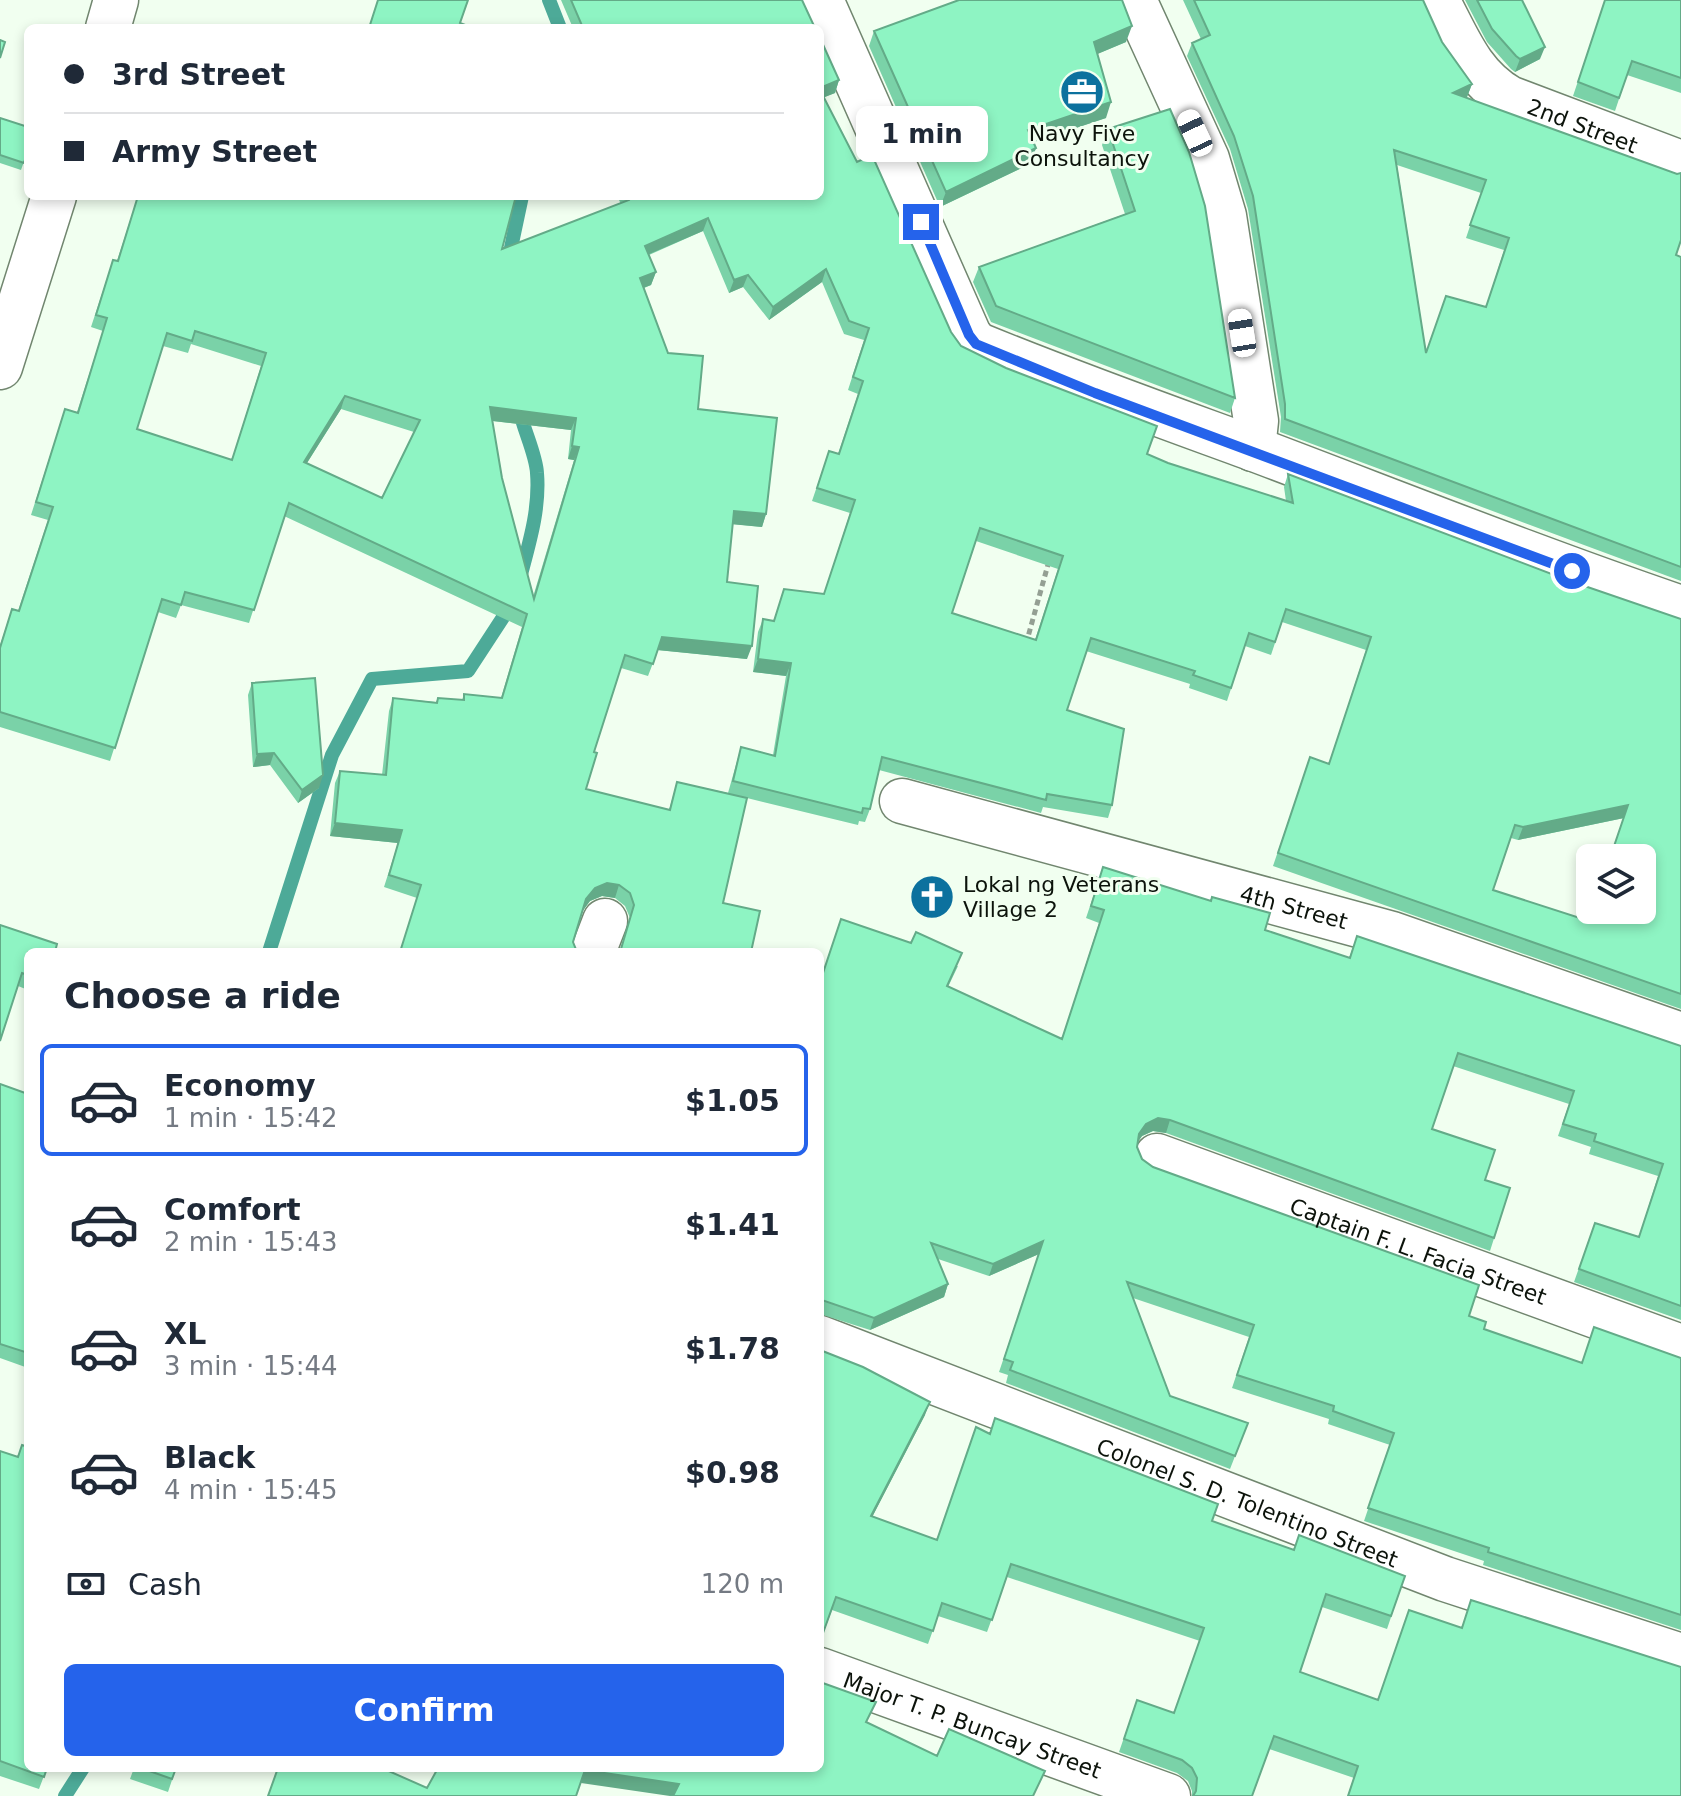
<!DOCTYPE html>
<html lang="en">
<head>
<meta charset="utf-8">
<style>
  body { margin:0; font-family:"DejaVu Sans",sans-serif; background:#f6f6f7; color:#1f2937; height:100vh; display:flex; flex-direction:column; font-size:30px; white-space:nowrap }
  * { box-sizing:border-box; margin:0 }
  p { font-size:26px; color:#747a83 }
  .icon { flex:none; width:44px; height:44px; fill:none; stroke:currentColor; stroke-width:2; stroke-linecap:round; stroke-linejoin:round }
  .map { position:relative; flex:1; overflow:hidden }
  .panel { position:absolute; left:24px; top:948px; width:800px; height:824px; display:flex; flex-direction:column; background:#fff; border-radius:12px; box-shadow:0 4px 12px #0003 }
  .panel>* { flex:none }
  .banner { position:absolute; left:24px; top:24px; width:800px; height:176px; border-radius:12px; box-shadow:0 4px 12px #0003; display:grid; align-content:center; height:176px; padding:0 40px; background:#fff }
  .controls { position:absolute; left:1576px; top:844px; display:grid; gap:16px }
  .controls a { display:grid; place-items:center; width:80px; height:80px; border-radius:12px; background:#fff; box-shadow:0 4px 12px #0003; font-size:40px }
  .end { position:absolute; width:36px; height:36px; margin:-18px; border:10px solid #2563eb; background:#fff; box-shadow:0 0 0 4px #fff }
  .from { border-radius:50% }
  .bubble { position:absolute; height:56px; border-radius:12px; background:#fff; box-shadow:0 4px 12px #0003; font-size:26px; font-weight:700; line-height:56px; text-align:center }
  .car { position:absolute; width:24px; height:48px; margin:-24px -12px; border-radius:10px; box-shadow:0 0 6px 2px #0007; background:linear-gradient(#fff 24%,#345 0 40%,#fff 0 76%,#345 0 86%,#fff 0) }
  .banner b { display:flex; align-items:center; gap:28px; height:76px; font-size:30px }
  .banner b+b { border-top:2px solid #e0e1e3 }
  .banner i { width:20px; height:20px; background:#1f2937 }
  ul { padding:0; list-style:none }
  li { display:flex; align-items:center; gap:24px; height:112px; margin:0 16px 12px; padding:0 24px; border:4px solid transparent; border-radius:12px }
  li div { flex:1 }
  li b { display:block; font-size:30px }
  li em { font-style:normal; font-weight:700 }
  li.active { border-color:#2563eb }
  li>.icon { width:72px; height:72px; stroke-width:1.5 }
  h2 { padding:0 40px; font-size:36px; line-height:96px }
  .pay { display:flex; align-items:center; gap:20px; height:88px; padding:0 40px; font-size:30px }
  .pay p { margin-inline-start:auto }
  .primary-button { display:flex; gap:16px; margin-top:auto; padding:16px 40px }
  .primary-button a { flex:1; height:92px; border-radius:12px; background:#2563eb; color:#fff; font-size:32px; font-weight:700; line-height:92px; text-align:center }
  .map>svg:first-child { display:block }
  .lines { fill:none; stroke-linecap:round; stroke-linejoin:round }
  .stream { stroke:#4daa98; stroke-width:14 }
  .minor-casing { stroke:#71866f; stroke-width:47 }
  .tertiary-casing { stroke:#71866f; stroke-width:47 }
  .path { stroke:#949f93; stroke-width:5; stroke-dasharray:6 4; stroke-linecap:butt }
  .minor { stroke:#fff; stroke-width:44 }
  .tertiary { stroke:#fff; stroke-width:44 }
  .wall { fill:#7ad2a8; fill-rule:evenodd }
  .shaded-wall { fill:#63ab88 }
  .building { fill:#8ef4c3; stroke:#63ab88; stroke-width:2; fill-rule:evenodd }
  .route { stroke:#2563eb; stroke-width:10 }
  .labels { text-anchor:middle; stroke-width:6; stroke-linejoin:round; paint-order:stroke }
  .street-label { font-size:22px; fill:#0c130b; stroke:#f1fff0 }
  .poi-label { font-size:22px; fill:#0c130b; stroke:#f1fff0 }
</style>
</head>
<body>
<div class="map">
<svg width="1681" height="1796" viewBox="0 0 1681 1796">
  <rect width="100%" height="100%" fill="#f1fff0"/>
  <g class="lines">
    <!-- stream -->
    <path class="stream" d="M 549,0 L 560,28
      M 508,262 L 522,196
      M 519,408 C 523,429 536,454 537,473 C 540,509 529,544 520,578
      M 269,952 L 332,755 L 372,679 L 468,671 L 513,602
      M 65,1796 L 83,1768"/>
    <!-- minor casing -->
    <g class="minor-casing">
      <g id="minor">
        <path d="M 821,0 L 969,335 L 976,344 C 1068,382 1161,415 1254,449 C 1397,503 1537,559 1681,608"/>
        <path d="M 1134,0 L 1207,159 L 1224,216 L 1256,421 L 1253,449"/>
        <path id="s1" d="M 1437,0 C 1458,39 1470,75 1509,98 L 1681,163"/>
        <path id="s2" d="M 902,801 L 1392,934 L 1681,1035"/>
        <path d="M 593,952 L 605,921"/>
        <path id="s3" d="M 1157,1156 L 1681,1347"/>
        <path id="s4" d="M 820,1338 L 1445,1579 L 1681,1656"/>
        <path id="s5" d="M 820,1670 L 1168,1796"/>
      </g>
    </g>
    <!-- tertiary casing -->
    <g class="tertiary-casing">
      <path id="tertiary" d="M 108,28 L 116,0
        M 0,367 L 54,196"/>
    </g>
    <!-- path -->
    <path class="path" d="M 1026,644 L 1049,561"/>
    <!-- minor -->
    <use href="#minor" class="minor"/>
    <!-- tertiary -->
    <use href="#tertiary" class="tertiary"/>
  </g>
  <!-- wall -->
  <path class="wall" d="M 561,0 L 802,0 L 815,28 L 573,28 Z
    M 1183,0 L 1423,0 L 1442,42 L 1472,84 L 1467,97 L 1465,97 L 1676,255 L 1681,257 L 1681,581 L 1280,432 L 1281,417 L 1248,209 L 1230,149 L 1187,56 L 1192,43 L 1201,39 ZM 1397,165 L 1481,193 L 1466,238 L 1504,250 L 1486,307 L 1426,352 Z
    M 1465,0 L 1522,0 L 1540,59 L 1515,72 L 1511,69 L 1487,42 Z
    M 1605,0 L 1681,0 L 1681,93 L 1627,75 L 1615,111 L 1573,96 Z
    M 874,31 L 1126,42 L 1097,54 L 1106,118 L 1033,142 L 1036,148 L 1030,164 L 940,207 L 869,46 Z
    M 820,38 L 839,80 L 835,93 L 824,97 L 857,162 L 951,332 L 961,346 L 1147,454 L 1168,463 L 1286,501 L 1284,487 L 1288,474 L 1570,581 L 1681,619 L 1681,1009 L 1273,866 L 1310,757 L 1329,764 L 1366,650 L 1282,622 L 1271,655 L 1245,646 L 1227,701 L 1189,688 L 1190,684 L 1086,651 L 1067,710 L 1112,805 L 1108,818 L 1043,807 L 1041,813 L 879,770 L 870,809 L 865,822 L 859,821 L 858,825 L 747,798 L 620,950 L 630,918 L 625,906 L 615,898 L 602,896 L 590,901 L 583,910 L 417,898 L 384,887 L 398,843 L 330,836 L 335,783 L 340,771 L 382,775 L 389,711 L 393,698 L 436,702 L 438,698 L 462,700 L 464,694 L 501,698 L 522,627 L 284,516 L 249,623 L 181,605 L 176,618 L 158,612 L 110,761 L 0,727 L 0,645 L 12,609 L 18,611 L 48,520 L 31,515 L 65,409 L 77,412 L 103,331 L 91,327 L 113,260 L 117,261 L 138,196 L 516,196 L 502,249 L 621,204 L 617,196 L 820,196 ZM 703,231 L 729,293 L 743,287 L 769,320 L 822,282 L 844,334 L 864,340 L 848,390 L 858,394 L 838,454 L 829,451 L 812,501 L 850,513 L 824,594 L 773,621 L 763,619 L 758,632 L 753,672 L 786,676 L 773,755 L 741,747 L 728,793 L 677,782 L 669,810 L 586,789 L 594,752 L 621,668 L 648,676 L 658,650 L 747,659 L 727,582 L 733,524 L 762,527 L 766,514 L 698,409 L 668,353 L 644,288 L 651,285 L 656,272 L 649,255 ZM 191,344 L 261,366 L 232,460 L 137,429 L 163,346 L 188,353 ZM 341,409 L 414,432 L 382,498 L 307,463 ZM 492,421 L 571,430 L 568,459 L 574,460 L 533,597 L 502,478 ZM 976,541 L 1058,569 L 1035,640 L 952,613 ZM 1624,818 L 1589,921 L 1493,890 L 1511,838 L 1518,840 Z
    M 0,118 L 28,150 L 21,170 L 0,163 Z
    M 1108,129 L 1235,398 L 1230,413 L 991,322 L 973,282 L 979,267 L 1125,214 L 1102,145 Z
    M 252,683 L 319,788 L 298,803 L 270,765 L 253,767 L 248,695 Z
    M 1103,867 L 1265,930 L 1349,958 L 1357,936 L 1681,1046 L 1681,1320 L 1574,1282 L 1595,1223 L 1639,1237 L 1658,1176 L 1589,1154 L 1591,1147 L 1558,1136 L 1569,1104 L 1453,1066 L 1432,1129 L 1485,1180 L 1510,1188 L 1490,1251 L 1166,1133 L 1153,1131 L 1142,1136 L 1138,1142 L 1137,1147 L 1142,1159 L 1153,1167 L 1469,1316 L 1484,1329 L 1581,1363 L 1681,1358 L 1681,1630 L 1483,1565 L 1484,1561 L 1364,1521 L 1390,1445 L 1328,1424 L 1329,1419 L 1232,1388 L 1249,1337 L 1133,1298 L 1170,1396 L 1248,1423 L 1230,1469 L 1006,1383 L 1008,1375 L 999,1372 L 1039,1254 L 989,1276 L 938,1259 L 948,1284 L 944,1297 L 870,1330 L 820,1314 L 820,981 L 958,966 L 948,987 L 1062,1039 L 1099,923 L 1086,918 Z
    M 28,952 L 28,990 L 18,986 Z
    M 0,1084 L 28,1094 L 28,1368 L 0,1358 Z
    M 820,1350 L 925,1415 L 872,1517 L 937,1540 L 989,1434 L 1212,1521 L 1294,1550 L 1405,1576 L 1387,1629 L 1322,1607 L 1300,1672 L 1378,1700 L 1461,1628 L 1678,1667 L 1354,1778 L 1269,1749 L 1252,1796 L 1192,1796 L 1192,1791 L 1188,1781 L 1177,1773 L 1119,1752 L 1137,1700 L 1174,1713 L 1200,1641 L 1007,1577 L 987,1632 L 938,1616 L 928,1644 L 832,1610 L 820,1642 Z
    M 0,1451 L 18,1457 L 47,1768 L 39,1789 L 0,1776 Z
    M 134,1768 L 176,1768 L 168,1792 L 130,1779 Z"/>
  <!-- shaded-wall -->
  <path class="shaded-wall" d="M 1132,26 L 1126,42 L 1088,58 L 1094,42 Z
    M 1545,47 L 1540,59 L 1515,72 L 1520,59 Z
    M 839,80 L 835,93 L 820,99 L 820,88 Z
    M 1472,84 L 1467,97 L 1449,106 L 1453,93 Z
    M 1111,102 L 1106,118 L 1022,146 L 1028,130 Z
    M 1036,148 L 1030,164 L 940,207 L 946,192 Z
    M 708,218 L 703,231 L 640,258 L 645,246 Z
    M 826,269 L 822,282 L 769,320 L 773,307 Z
    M 656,272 L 651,285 L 635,291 L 640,278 Z
    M 748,275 L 743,287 L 729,293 L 734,280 Z
    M 345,396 L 341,409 L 300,474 L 304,462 Z
    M 490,407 L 576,418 L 571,430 L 485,420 Z
    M 572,446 L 579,447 L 574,460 L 568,459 Z
    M 734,511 L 766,514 L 762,527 L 730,524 Z
    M 662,637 L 752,646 L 747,659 L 657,650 Z
    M 758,659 L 791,663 L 786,676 L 753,672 Z
    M 274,753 L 270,765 L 253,767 L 257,754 Z
    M 323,775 L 319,788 L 298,803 L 302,790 Z
    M 1628,805 L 1624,818 L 1518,840 L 1523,827 Z
    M 335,823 L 402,830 L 398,843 L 330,836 Z
    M 607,883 L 619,885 L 615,898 L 602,896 L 590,901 L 582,912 L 586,899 L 595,888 Z
    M 1158,1118 L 1170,1120 L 1166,1133 L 1153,1131 L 1142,1136 L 1134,1147 L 1139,1134 L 1146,1124 Z
    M 1043,1241 L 1039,1254 L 989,1276 L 993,1264 Z
    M 948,1284 L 944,1297 L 870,1330 L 874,1318 Z
    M 930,1402 L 925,1415 L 866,1529 L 871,1516 Z
    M 585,1770 L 679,1784 L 674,1796 L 670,1796 L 581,1783 Z"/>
  <!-- building -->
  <path class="building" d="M 378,0 L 468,0 L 460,23 L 473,28 L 369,28 Z
    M 571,0 L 802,0 L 815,28 L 583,28 Z
    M 959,0 L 1122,0 L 1132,26 L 1094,42 L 1111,102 L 1028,130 L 1036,148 L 946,192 L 874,31 Z
    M 1194,0 L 1423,0 L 1442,42 L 1472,84 L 1453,93 L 1677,174 L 1681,173 L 1681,240 L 1676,255 L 1681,257 L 1681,567 L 1285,419 L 1285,404 L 1253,196 L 1234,136 L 1192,43 L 1210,35 ZM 1394,150 L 1486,180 L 1470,225 L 1509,238 L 1486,307 L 1446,296 L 1426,353 Z
    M 1477,0 L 1522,0 L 1545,47 L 1520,59 L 1516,56 L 1492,29 Z
    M 1605,0 L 1681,0 L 1681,78 L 1632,61 L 1619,98 L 1578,82 Z
    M 820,38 L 839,80 L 820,88 Z
    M 0,40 L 5,42 L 0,58 Z
    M 820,90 L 857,162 L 872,155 L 951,332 L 961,346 L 1006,368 L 1157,426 L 1147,454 L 1168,463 L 1293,503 L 1288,474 L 1570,581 L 1681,619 L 1681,994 L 1278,853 L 1310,757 L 1329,764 L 1371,637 L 1286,609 L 1275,642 L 1249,633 L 1231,688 L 1193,675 L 1195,671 L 1091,638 L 1067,710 L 1124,729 L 1112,805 L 1047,794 L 1046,800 L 882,757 L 870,809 L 863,808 L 862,813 L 733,781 L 741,747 L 775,756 L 791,663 L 758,659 L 763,619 L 774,621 L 784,589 L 824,594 L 855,500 L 817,488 L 829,451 L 839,454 L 863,381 L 853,377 L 869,328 L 849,321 L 826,269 L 773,307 L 748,275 L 734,280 L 708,218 L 645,246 L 656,272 L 640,278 L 668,353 L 703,356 L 698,409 L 777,418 L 766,514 L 734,511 L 727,582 L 758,586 L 752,646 L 662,637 L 653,664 L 625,655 L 594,752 L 597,753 L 586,789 L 670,810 L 677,782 L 747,798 L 723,903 L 760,911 L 751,952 L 618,952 L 621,949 L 634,905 L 630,893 L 619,885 L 607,883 L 595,888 L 586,899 L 573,942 L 577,952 L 400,952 L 421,885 L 389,875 L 402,830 L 335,823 L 340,771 L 386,775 L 393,698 L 437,703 L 438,698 L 464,700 L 464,694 L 502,698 L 527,614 L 289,503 L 254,610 L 185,592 L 181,605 L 162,599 L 115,748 L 0,712 L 0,648 L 12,609 L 19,611 L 53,507 L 36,502 L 65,409 L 78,413 L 107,318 L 96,315 L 113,260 L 118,261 L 138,196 L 516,196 L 502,249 L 629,200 L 628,196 L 820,196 ZM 195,331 L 266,353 L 232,460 L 137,429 L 167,333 L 192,341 ZM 345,396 L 420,420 L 382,498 L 304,462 ZM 490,407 L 576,418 L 572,446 L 579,447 L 534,599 L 502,478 ZM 980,528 L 1063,556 L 1036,640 L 952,613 ZM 1628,805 L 1610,858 L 1642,858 L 1642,910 L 1592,910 L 1589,921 L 1493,890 L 1515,825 L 1523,827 Z
    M 1170,109 L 1189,152 L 1205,206 L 1235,398 L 996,306 L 979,267 L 1135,211 L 1108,129 Z
    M 0,118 L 28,127 L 28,150 L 24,163 L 0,155 Z
    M 315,678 L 323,775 L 302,790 L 274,753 L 257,754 L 252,683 Z
    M 1103,867 L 1211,901 L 1212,897 L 1270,913 L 1265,930 L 1350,958 L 1357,936 L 1681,1046 L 1681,1306 L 1579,1269 L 1595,1223 L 1639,1237 L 1663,1164 L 1594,1141 L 1596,1134 L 1563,1124 L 1574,1091 L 1458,1053 L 1432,1129 L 1495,1150 L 1485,1180 L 1510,1188 L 1494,1238 L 1170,1120 L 1158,1118 L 1146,1124 L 1139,1134 L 1137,1147 L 1142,1159 L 1153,1167 L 1479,1285 L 1469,1316 L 1486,1322 L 1484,1329 L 1582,1363 L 1594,1327 L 1681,1358 L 1681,1615 L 1488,1552 L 1489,1548 L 1368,1508 L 1394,1433 L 1333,1411 L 1334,1406 L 1237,1375 L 1254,1325 L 1127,1282 L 1170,1396 L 1248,1423 L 1235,1456 L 1010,1370 L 1013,1362 L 1004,1359 L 1043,1241 L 993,1264 L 931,1243 L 948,1284 L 874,1318 L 822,1300 L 820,1301 L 820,982 L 841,919 L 911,943 L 916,932 L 962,953 L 947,986 L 1062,1039 L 1104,910 L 1091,906 Z
    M 0,925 L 57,944 L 55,952 L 28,952 L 28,975 L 22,973 L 0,1041 Z
    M 0,1084 L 28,1094 L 28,1353 L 0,1344 Z
    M 820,1350 L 863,1367 L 930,1402 L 871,1516 L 937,1540 L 976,1427 L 990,1434 L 995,1418 L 1218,1504 L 1212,1521 L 1294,1550 L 1299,1535 L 1405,1576 L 1391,1616 L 1326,1594 L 1300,1672 L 1378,1700 L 1409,1610 L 1462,1628 L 1471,1600 L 1681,1667 L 1681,1796 L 1348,1796 L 1358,1766 L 1274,1736 L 1252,1796 L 1193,1796 L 1196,1791 L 1197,1778 L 1192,1768 L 1182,1760 L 1124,1739 L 1137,1700 L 1174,1713 L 1204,1628 L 1011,1564 L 992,1620 L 942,1603 L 933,1631 L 836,1597 L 823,1633 L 820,1634 Z
    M 22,1445 L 28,1447 L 28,1768 L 47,1768 L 44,1777 L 0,1761 L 0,1451 L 18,1457 Z
    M 820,1682 L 876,1702 L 866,1722 L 937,1756 L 949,1729 L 1045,1771 L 1033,1796 L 673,1796 L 679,1784 L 585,1770 L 576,1796 L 268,1796 L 278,1768 L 382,1768 L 427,1788 L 438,1768 L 820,1768 Z
    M 141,1768 L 176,1768 L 172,1779 Z"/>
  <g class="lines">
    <!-- route -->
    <path class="route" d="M 921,222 L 969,335 L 976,344 L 1095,393 L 1572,571"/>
  </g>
  <!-- icons -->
  <defs>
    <g id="office-disc" transform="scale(2.3)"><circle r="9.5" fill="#0c719e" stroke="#f1fff0"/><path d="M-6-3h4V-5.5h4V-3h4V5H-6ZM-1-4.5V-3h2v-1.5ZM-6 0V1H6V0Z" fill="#fff"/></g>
    <g id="church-disc" transform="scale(2.3)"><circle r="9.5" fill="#0c719e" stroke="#f1fff0"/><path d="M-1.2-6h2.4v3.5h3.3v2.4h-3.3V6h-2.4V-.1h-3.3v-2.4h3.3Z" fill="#fff"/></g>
  </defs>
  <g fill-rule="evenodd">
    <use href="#office-disc" x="1082" y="92"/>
    <use href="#church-disc" x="932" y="897"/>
  </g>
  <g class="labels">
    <!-- street labels -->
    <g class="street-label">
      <text dy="8" stroke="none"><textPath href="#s1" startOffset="202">2nd Street</textPath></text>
      <text dy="8" stroke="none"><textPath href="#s2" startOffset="406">4th Street</textPath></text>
      <text dy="8" stroke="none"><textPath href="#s3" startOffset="278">Captain F. L. Facia Street</textPath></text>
      <text dy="8" stroke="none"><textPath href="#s4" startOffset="458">Colonel S. D. Tolentino Street</textPath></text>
      <text dy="8" stroke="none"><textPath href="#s5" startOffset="162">Major T. P. Buncay Street</textPath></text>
    </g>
    <!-- poi labels -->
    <g class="poi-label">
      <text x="1082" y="141">Navy Five<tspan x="1082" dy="25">Consultancy</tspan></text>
      <text x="963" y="892" text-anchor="start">Lokal ng Veterans<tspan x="963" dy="25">Village 2</tspan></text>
    </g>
  </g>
</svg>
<div class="controls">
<a><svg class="icon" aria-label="layers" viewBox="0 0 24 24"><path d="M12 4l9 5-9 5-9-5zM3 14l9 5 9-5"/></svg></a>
</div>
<i class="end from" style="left:1572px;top:571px"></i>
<i class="end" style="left:921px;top:222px"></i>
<div class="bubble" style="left:856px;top:106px;width:132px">1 min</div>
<i class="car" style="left:1195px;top:133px;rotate:335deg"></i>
<i class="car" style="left:1242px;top:333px;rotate:351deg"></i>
<div class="banner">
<b><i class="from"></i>3rd Street</b>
<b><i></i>Army Street</b>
</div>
<section class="panel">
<h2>Choose a ride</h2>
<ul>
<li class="active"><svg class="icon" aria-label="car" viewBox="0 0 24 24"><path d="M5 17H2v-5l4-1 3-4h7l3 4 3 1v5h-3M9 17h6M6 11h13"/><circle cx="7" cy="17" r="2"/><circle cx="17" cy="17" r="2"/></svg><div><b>Economy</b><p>1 min · 15:42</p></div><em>$1.05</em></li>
<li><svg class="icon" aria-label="car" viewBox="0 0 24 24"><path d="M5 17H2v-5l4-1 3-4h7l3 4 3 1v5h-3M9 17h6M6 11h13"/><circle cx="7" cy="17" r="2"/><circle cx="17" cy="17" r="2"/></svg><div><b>Comfort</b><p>2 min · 15:43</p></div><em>$1.41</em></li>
<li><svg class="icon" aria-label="car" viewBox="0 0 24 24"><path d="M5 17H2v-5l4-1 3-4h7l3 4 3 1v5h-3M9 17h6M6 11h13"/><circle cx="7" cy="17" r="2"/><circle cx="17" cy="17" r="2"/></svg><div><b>XL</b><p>3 min · 15:44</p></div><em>$1.78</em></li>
<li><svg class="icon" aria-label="car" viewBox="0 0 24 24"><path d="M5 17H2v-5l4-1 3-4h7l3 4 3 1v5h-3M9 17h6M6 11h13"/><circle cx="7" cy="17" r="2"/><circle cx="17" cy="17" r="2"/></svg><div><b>Black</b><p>4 min · 15:45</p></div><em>$0.98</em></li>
</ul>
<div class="pay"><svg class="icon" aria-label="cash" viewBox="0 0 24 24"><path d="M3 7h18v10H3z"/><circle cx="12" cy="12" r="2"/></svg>Cash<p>120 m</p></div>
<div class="primary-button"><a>Confirm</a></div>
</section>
</div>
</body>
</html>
